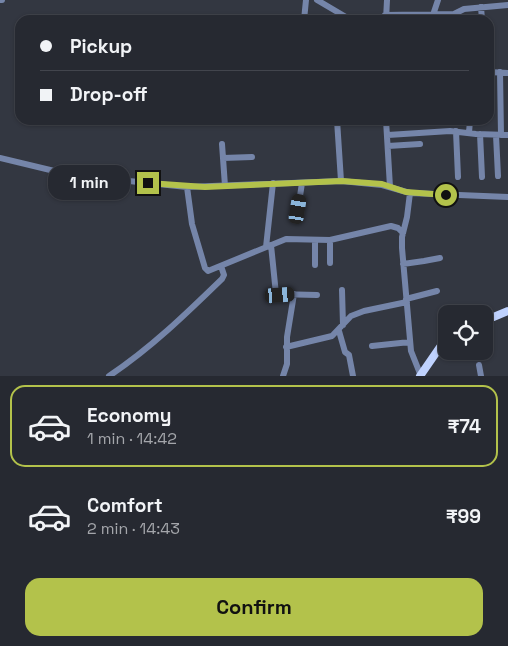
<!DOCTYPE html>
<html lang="en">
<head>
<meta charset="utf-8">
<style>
  body { margin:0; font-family:"Space Grotesk",sans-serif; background:#2e3139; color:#f1f3f6; height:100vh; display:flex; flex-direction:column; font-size:19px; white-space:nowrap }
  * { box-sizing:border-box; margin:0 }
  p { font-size:16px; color:#a4a6ab }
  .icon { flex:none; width:28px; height:28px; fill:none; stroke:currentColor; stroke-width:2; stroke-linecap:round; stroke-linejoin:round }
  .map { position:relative; height:376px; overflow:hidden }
  .details { display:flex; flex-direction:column; background:#262931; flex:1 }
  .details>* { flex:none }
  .banner { position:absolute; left:15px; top:15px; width:479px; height:110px; border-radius:15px; box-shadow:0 1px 4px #0004,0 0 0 1px #42454d; display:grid; align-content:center; height:110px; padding:0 25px; background:#262931 }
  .fabs { position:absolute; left:438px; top:305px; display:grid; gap:10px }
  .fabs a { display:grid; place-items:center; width:55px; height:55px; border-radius:10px; background:#262931; box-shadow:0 1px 4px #0004,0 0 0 1px #42454d; font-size:25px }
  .end { position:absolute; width:22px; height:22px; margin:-11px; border:6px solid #b3c24b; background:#111; box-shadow:0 0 0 2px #111 }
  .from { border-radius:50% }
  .bubble { position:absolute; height:35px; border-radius:15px; background:#262931; box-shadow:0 1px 4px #0004,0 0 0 1px #42454d; font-size:16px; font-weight:700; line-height:35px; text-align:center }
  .car { position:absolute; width:15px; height:30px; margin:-15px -8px; border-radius:6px; box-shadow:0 0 4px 1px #0007; background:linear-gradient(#222 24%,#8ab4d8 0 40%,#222 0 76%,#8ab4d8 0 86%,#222 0) }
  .banner b { display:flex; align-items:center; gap:18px; height:48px; font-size:19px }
  .banner b+b { border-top:1px solid #42454d }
  .banner i { width:12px; height:12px; background:#f1f3f6 }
  ul { padding:9px 0 0; list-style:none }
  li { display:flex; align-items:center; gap:15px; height:82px; margin:0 10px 8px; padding:0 15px; border:2px solid transparent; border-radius:15px }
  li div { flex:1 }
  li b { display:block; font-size:19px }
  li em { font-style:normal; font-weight:700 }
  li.selected { border-color:#b3c24b }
  li>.icon { width:45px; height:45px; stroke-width:1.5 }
  .cta { display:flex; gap:10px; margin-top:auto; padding:10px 25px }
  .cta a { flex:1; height:58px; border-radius:15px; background:#b3c24b; color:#111; font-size:20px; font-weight:700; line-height:58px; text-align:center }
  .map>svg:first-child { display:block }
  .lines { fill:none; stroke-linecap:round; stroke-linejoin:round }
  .minor { stroke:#7585a9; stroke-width:6 }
  .major { stroke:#bfd2fe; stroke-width:8 }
  .route { stroke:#b3c24b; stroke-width:6 }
</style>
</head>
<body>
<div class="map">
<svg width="508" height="376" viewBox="0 0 508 376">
  <rect width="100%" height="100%" fill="#333741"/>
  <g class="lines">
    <!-- minor -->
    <path class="minor" d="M 0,0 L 2,0
      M 317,0 L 351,20
      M 481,7 L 482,20
      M 385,15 L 454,14 L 464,9 L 508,5
      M 433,15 L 438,0
      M 304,20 L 306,0
      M 386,20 L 387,0
      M 489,72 L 508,73
      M 500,72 L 501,135
      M 337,120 L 341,181
      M 386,120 L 390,187
      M 456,131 L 458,177
      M 469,133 L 470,120
      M 480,134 L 482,177
      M 388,135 L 450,131 L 476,134 L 508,135
      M 496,135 L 498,176
      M 222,144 L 225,186
      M 388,146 L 420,144
      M 0,158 L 71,175 L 187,187 L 341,181 L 382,185 L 410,193 L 508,197
      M 223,158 L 252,157
      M 187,187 L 192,224 L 205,268 L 208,271 L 286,239 L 330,240 L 391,226 L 398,228 L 403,233
      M 410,193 L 407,217 L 402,237 L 402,248 L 411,351 L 421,376
      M 298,209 L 302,183
      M 315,240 L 315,265
      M 271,245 L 276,294 L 317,295
      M 266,247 L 273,183
      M 330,263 L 330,240
      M 403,264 L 424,261 L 440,258
      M 342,290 L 343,325
      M 406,299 L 437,291
      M 339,331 L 345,352 L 349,355 L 353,376
      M 372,346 L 410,342
      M 286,347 L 332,336 L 351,316 L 364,311 L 407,302
      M 479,365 L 481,376
      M 109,376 C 150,349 187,313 222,279 L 224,275 L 221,266
      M 283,376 L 287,364 L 287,337 L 294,294"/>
    <!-- major -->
    <path class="major" d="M 484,321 L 508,311
      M 420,376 L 440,347 L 446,342"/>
  </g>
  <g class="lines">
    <!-- route -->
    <path class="route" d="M 148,183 L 205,187 L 342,181 L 382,184 L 406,192 L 446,195"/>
  </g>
</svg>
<div class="fabs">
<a><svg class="icon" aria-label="locate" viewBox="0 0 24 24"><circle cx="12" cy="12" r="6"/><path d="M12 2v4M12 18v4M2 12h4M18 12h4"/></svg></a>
</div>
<i class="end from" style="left:446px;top:195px"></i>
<i class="end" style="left:148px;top:183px"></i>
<div class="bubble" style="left:48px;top:165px;width:82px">1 min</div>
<i class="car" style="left:298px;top:209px;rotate:9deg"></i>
<i class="car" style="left:280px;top:295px;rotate:86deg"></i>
<div class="banner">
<b><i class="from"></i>Pickup</b>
<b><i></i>Drop-off</b>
</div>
</div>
<section class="details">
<ul>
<li class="selected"><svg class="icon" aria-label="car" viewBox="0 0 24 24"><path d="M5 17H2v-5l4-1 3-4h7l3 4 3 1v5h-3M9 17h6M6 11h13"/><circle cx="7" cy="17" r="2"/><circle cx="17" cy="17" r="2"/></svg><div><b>Economy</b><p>1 min · 14:42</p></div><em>₹74</em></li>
<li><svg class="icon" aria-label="car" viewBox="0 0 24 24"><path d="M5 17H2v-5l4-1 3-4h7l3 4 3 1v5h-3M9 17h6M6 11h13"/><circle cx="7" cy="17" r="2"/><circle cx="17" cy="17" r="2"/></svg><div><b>Comfort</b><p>2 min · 14:43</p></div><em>₹99</em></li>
</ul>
<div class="cta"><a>Confirm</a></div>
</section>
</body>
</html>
